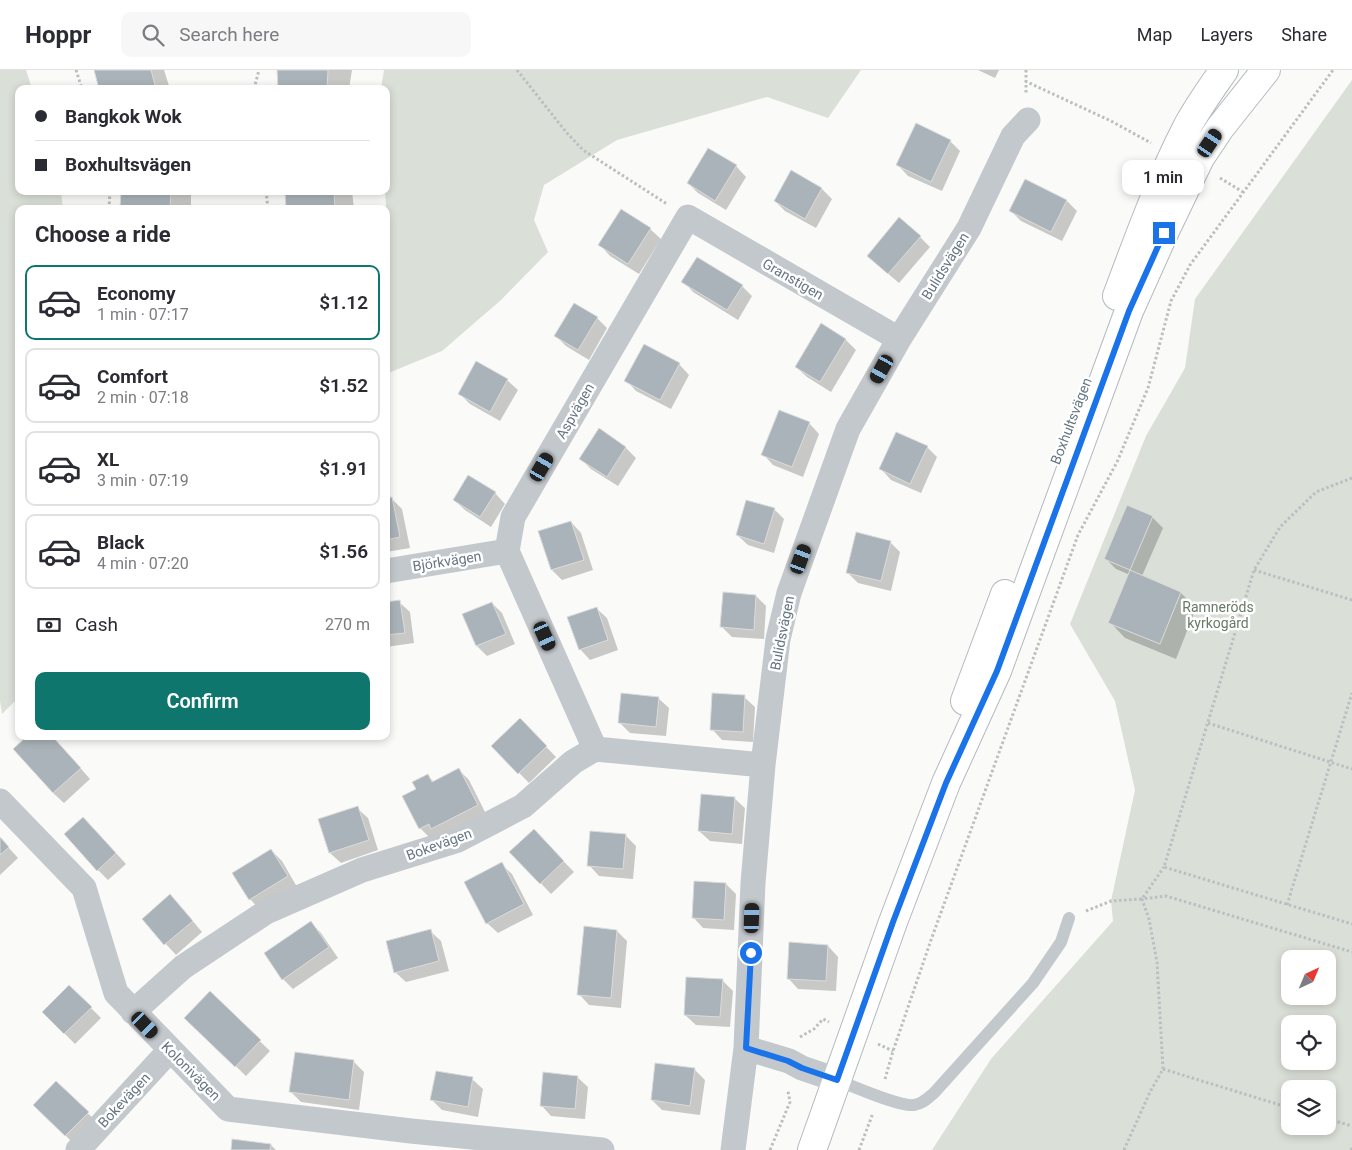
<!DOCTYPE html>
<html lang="en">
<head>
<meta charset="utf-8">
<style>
  body { margin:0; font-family:Roboto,sans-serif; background:#f7f7f7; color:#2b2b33; height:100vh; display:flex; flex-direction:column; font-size:19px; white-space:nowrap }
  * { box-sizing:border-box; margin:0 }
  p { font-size:16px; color:#7c7c81 }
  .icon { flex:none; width:28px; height:28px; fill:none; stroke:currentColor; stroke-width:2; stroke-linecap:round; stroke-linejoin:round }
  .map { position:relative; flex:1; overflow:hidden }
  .drawer { position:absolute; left:15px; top:135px; width:375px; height:535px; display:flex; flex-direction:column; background:#fff; border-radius:10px; box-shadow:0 2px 8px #0003 }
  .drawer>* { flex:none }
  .guide { position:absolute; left:15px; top:15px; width:375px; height:110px; border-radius:10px; box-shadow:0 2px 8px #0003; display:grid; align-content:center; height:110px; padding:0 20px; background:#fff }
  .needle { width:32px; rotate:44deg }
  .buttons { position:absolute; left:1281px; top:880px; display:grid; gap:10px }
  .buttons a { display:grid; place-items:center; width:55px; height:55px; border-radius:10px; background:#fff; box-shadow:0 2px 8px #0003; font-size:25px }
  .end { position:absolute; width:22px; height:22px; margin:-11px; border:6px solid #1a73e8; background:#fff; box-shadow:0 0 0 2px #fff }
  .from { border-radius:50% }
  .bubble { position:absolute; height:35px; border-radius:10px; background:#fff; box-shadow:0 2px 8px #0003; font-size:16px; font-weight:600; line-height:35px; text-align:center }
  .car { position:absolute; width:15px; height:30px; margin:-15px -8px; border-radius:6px; box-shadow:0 0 4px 1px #0007; background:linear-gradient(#222 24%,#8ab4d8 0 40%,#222 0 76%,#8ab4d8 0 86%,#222 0) }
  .guide b { display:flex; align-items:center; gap:18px; height:48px; font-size:19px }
  .guide b+b { border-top:1px solid #e1e1e2 }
  .guide i { width:12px; height:12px; background:#2b2b33 }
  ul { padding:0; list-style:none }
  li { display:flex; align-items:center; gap:15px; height:75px; margin:0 10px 8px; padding:0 10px; border:2px solid #e1e1e2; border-radius:10px }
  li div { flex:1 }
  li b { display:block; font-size:19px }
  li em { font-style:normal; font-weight:600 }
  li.active { border-color:#0f766e }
  li>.icon { width:45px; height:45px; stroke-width:1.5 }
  h2 { padding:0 20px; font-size:22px; line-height:60px }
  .pay { display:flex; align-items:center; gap:12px; height:55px; padding:0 20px; font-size:19px }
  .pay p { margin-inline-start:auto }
  .primary-button { display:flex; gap:10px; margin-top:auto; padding:10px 20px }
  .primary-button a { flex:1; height:58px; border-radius:10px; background:#0f766e; color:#fff; font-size:20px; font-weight:600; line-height:58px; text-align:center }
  header { display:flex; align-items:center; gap:30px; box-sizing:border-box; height:70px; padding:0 25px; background:#fff; border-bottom:1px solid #e1e1e2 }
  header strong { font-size:24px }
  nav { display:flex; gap:28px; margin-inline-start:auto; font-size:18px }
  .search { width:350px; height:45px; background:#f7f7f7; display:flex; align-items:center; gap:12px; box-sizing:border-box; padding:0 18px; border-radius:10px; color:#7c7c81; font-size:19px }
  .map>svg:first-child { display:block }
  .green { fill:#dadfd7; fill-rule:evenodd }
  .shadow { fill:#0003 }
  .building { fill:#aab3b9; stroke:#dcdcda }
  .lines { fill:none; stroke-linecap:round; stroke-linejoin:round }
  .secondary-casing { stroke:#b3babf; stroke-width:30 }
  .path { stroke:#bbbfc2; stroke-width:3; stroke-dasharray:2.5 2.5; stroke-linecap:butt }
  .lane { stroke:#c3c8cc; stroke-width:12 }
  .street { stroke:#c3c8cc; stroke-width:25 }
  .secondary { stroke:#fff; stroke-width:28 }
  .route { stroke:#1a73e8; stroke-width:6 }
  .labels { text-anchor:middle; stroke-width:5; stroke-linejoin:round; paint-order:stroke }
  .street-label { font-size:14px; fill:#657683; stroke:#fff }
  .park-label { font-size:14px; fill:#687a64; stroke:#fff }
</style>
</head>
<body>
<header>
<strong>Hoppr</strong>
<div class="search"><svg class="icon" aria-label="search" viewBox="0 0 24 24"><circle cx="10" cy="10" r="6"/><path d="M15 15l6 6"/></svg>Search here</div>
<nav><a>Map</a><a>Layers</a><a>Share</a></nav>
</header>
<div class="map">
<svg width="1352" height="1080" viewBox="0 0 1352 1080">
  <rect width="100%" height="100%" fill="#fafaf8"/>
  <!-- green -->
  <path class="green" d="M 0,0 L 26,0 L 32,19 L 19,19 L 19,121 L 61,121 L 63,139 L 19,139 L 19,627 L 2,644 L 0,631 Z
    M 384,0 L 861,0 L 828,48 L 767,27 L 617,70 L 544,115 L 534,150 L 548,182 L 501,230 L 442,281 L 386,304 L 386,202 L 390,195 L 385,121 L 386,19 L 381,19 Z
    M 1352,10 L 1352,1080 L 932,1080 L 991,989 L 1113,851 L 1111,831 L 1135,720 L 1115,631 L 1070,554 L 1146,366 L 1185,298 L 1195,229 ZM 1290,889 L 1328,889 L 1328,926 L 1290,926 ZM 1290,954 L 1328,954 L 1328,991 L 1290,991 ZM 1290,1019 L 1328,1019 L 1328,1056 L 1290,1056 Z"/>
  <!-- shadow -->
  <path class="shadow" d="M 95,0 L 164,0 L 170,19 L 101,19 Z
    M 278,0 L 352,0 L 349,19 L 280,19 Z
    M 978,0 L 999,0 L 995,8 Z
    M 950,71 L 960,81 L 942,121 L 908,106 L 898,95 Z
    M 736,96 L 746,107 L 726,140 L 698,123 L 688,113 Z
    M 791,102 L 822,119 L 832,129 L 816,158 L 785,141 L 775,131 Z
    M 122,121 L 191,121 L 191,139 L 121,139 Z
    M 286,121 L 352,121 L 354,139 L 287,139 Z
    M 1067,131 L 1077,141 L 1062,171 L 1021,151 L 1011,141 Z
    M 650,159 L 661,169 L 639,204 L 610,186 L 600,175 Z
    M 920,167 L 930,177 L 899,213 L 879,196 Z
    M 683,211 L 742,216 L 752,226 L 738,250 L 693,222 Z
    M 597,248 L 607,258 L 589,290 L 566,276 L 556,266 Z
    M 822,255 L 846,270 L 856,280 L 831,322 L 807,307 L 796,297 Z
    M 679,294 L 689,305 L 671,339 L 636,321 L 626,310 Z
    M 507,310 L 518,320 L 500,351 L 470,334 L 460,324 Z
    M 809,353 L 819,364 L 803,407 L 773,395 L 763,384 Z
    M 599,360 L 626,378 L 636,388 L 618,416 L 591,399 L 581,389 Z
    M 927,377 L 937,387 L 921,423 L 891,410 L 881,399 Z
    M 495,423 L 505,434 L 491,457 L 465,440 L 454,430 Z
    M 391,428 L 402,439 L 410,478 L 386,482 L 386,430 Z
    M 1128,437 L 1153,448 L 1163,458 L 1142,506 L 1181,523 L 1196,538 L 1176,589 L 1125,568 L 1110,552 L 1130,505 L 1116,499 L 1105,488 Z
    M 774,439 L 784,449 L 774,483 L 748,475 L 737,465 Z
    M 571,452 L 581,463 L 593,500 L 562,510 L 552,500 L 540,462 Z
    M 890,472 L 900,482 L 891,521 L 858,513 L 847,502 Z
    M 756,526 L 766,536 L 764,569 L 732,567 L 722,557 Z
    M 399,532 L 410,542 L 414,573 L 386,577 L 386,534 Z
    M 492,533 L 502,543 L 515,574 L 487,586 L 477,576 Z
    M 596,538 L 607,548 L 618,580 L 590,590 L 580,579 Z
    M 744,627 L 755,637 L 753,672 L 722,670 L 712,659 Z
    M 658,628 L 669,638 L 666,666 L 630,663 L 619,652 Z
    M 520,650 L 556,687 L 529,713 L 493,676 Z
    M 52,666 L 90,709 L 64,733 L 53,723 Z
    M 459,700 L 469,710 L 487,746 L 430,768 L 420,758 L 427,705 L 434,712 Z
    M 734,728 L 745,738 L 742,774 L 710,771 L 699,761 Z
    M 357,738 L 368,748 L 378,780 L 341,793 L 330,783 Z
    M 94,759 L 126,794 L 108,810 L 98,800 Z
    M 534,761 L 574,802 L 551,824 L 511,782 Z
    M 625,765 L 636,776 L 633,809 L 599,806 L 589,795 Z
    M 0,768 L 18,788 L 0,805 Z
    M 271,780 L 282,791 L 297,817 L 260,840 L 250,829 Z
    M 501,794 L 512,804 L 533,845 L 498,863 L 487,853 Z
    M 726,814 L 736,824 L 734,860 L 703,858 L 693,847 Z
    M 180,836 L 202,862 L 176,885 L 143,849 Z
    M 311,853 L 321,863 L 338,888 L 293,919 L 283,909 Z
    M 430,861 L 441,871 L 449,901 L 406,912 L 395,902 Z
    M 617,861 L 627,871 L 621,938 L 589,935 L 579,924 Z
    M 828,876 L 838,887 L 836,921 L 798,919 L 788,908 Z
    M 722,910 L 733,921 L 730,957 L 696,955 L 685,945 Z
    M 69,916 L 101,948 L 75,974 L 43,942 Z
    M 210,923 L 270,981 L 246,1006 L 186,948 Z
    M 353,991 L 364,1002 L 359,1040 L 301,1032 L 290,1021 Z
    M 657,995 L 695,1000 L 705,1010 L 700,1045 L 662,1040 L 652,1030 Z
    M 577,1007 L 588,1017 L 585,1049 L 551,1046 L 541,1035 Z
    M 472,1009 L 483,1019 L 478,1047 L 442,1040 L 432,1030 Z
    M 56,1013 L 98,1053 L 76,1076 L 35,1035 Z
    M 271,1075 L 276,1080 L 232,1080 Z"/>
  <!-- building -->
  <path class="building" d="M 94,0 L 151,0 L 156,19 L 99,19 Z
    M 277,0 L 328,0 L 327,19 L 278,19 Z
    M 916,53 L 951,70 L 931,112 L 896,95 Z
    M 708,78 L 737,95 L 715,131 L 687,113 Z
    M 791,100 L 822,118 L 805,149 L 774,131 Z
    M 1025,109 L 1067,130 L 1051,162 L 1009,141 Z
    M 121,121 L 171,121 L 170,139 L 120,139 Z
    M 285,121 L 334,121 L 335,139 L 286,139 Z
    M 621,139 L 651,158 L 628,194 L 598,175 Z
    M 899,147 L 921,166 L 888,204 L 867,186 Z
    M 697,187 L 743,215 L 727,240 L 681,212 Z
    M 574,233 L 598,247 L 578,280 L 554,266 Z
    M 821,253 L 846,269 L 820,312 L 795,297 Z
    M 644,274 L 680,293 L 660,330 L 624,311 Z
    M 476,291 L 508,309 L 490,342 L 458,324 Z
    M 779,340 L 810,352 L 792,397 L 761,385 Z
    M 599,358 L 626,377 L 607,407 L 579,389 Z
    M 896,362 L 928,376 L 910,414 L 879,399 Z
    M 468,405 L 496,422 L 480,447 L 453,430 Z
    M 392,427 L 400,467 L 386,470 L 386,428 Z
    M 746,430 L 775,438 L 764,474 L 736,465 Z
    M 1127,435 L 1153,446 L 1130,500 L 1104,489 Z
    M 571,451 L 584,490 L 551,500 L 538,461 Z
    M 856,462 L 891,471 L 881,511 L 846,503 Z
    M 1130,500 L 1181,522 L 1160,574 L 1108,553 Z
    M 723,522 L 756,525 L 754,560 L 720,557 Z
    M 400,530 L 405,563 L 386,565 L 386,532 Z
    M 492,532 L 506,564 L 476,576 L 462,544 Z
    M 597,537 L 608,570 L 579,580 L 567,547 Z
    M 621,623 L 659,627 L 656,657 L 618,653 Z
    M 712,623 L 745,625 L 743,662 L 710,660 Z
    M 520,648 L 547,676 L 518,704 L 491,676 Z
    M 27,666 L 52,666 L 81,698 L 53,723 L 13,679 Z
    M 459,698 L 478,735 L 431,759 L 429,754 L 419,759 L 402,726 L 416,719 L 412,712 L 428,704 L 432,712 Z
    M 701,724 L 735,727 L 732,764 L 698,761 Z
    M 358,736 L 369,770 L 329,783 L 318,749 Z
    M 83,747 L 116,783 L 97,801 L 64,764 Z
    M 534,759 L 564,791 L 540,814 L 509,782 Z
    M 590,761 L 626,764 L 623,799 L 587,796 Z
    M 0,767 L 9,777 L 0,785 Z
    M 271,779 L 288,806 L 249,830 L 232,803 Z
    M 502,792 L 524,834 L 486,854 L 464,812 Z
    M 694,811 L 726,813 L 724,850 L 692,848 Z
    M 170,824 L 193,851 L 164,875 L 142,849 Z
    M 311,851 L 329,877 L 282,910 L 264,883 Z
    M 584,856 L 617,860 L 611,928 L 577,925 Z
    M 431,859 L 439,891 L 394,903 L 386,871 Z
    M 789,872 L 828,875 L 826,911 L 787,909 Z
    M 686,907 L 723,909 L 720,947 L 684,945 Z
    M 69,915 L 92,937 L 64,964 L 42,942 Z
    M 210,921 L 261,970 L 235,997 L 184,948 Z
    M 295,982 L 354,990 L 349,1030 L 289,1022 Z
    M 655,993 L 695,998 L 690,1036 L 651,1030 Z
    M 436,1001 L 473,1007 L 468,1037 L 430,1030 Z
    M 543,1002 L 578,1006 L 575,1039 L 540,1036 Z
    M 56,1011 L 89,1042 L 65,1066 L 33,1035 Z
    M 232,1069 L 271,1074 L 270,1080 L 231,1080 Z"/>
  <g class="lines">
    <!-- secondary casing -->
    <g class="secondary-casing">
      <path id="secondary" d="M 1117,226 C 1138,170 1159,112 1186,59 C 1197,38 1211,19 1224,0
        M 965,631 L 1005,524
        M 812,1080 L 893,852 L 946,713 L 997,601 L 1129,241 L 1164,163 L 1200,88 L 1220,58 L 1266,0"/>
    </g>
    <!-- path -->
    <path class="path" d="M 76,0 L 82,19
      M 517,0 L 566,62 L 583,80 L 667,134
      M 1026,0 L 1026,24
      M 1025,11 L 1111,51 L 1151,73
      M 254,19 L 259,0
      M 1220,108 L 1243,122
      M 266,121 L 268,139
      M 109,139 L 110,121
      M 1352,408 L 1316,422 L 1280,457 L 1254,500 L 1164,797 L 1352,854
      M 1254,500 L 1352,530
      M 1208,653 L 1352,699
      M 1287,835 L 1352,623
      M 1086,841 L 1111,831 L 1142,829 L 1164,797
      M 800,967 L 814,959 L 823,949 L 829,952
      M 878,974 L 893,981
      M 1163,999 L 1290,1038
      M 885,1009 L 893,981 L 931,870 L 1078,465 L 1117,392 L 1148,318 L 1171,231 L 1190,195 L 1333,0
      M 1328,1049 L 1352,1056
      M 770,1080 L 790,1032 L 788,1021
      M 859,1080 L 873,1043
      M 1124,1080 L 1150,1022 L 1163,999 L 1157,892 L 1149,849 L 1142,829 L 1166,826 L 1352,882
      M 1351,1080 L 1352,1078"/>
    <!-- lane -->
    <path class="lane" d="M 837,1010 C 852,1016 900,1037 914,1035 C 922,1034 927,1029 934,1023 L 1033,913 L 1061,872 L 1069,848"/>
    <!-- street -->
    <path class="street" d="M 386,501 L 507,481
      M 595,679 L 507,481 L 513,447 L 688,147 L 899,269
      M 0,731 L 84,818 L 116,923 L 228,1039 L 411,1061 L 602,1080
      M 133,942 L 183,897 L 266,842 L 362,800 L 458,770 L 523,736 L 573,692 L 595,679 L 763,695
      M 837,1010 L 802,998 L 789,991 L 746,978 L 753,813 L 763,695 L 778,569 L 789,523 L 848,359 L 899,269 L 969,158 L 1013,66 L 1028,50
      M 78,1080 L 170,980
      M 733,1080 L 746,978"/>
    <!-- secondary -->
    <use href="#secondary" class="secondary"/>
  </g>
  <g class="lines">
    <!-- route -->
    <path class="route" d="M 751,883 L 746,978 L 788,991 L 802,998 L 837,1010 L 893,852 L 946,713 L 997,601 L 1129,241 L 1164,163"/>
  </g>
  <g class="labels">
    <!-- street labels -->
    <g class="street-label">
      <text transform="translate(945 196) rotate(-58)" y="5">Bulidsvägen</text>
      <text transform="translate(793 209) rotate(30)" y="5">Granstigen</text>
      <text transform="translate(575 341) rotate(-60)" y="5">Aspvägen</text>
      <text transform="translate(1071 351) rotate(-69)" y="5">Boxhultsvägen</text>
      <text transform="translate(447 491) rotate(-9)" y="5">Björkvägen</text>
      <text transform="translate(782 563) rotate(-79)" y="5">Bulidsvägen</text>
      <text transform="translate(439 774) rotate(-20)" y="5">Bokevägen</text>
      <text transform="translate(191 1001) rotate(45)" y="5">Kolonivägen</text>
      <text transform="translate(124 1030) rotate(-47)" y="5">Bokevägen</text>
    </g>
    <!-- park labels -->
    <g class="park-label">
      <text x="1218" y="542">Ramneröds<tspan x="1218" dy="16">kyrkogård</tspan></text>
    </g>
  </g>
</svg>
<div class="buttons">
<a><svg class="needle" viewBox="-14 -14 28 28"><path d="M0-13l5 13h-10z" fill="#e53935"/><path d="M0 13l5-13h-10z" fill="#7c7c81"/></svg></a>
<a><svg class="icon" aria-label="locate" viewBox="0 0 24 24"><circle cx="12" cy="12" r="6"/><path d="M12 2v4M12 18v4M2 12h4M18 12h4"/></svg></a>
<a><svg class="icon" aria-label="layers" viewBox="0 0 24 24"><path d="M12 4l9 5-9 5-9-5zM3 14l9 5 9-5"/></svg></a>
</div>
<i class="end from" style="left:751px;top:883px"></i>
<i class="end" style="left:1164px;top:163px"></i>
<div class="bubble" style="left:1122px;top:90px;width:82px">1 min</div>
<i class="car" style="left:1210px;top:73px;rotate:34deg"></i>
<i class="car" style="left:882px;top:299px;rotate:209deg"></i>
<i class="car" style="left:542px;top:397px;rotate:30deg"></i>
<i class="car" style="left:801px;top:489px;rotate:20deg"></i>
<i class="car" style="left:545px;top:566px;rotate:156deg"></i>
<i class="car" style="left:752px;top:848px;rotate:2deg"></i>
<i class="car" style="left:145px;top:955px;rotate:136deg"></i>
<div class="guide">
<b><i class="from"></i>Bangkok Wok</b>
<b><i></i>Boxhultsvägen</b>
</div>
<section class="drawer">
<h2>Choose a ride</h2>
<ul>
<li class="active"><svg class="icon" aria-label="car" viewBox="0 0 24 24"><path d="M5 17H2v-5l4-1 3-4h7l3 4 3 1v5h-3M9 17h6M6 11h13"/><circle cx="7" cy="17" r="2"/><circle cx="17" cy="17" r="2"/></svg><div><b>Economy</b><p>1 min · 07:17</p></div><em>$1.12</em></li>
<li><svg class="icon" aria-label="car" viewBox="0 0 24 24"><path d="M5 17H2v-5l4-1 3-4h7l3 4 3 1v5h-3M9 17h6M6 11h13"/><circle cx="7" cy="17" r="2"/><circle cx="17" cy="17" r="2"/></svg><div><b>Comfort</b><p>2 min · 07:18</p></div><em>$1.52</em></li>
<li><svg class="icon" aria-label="car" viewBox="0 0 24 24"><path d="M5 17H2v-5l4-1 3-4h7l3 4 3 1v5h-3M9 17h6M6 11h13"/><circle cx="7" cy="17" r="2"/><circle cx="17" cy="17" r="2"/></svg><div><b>XL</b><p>3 min · 07:19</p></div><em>$1.91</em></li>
<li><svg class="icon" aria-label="car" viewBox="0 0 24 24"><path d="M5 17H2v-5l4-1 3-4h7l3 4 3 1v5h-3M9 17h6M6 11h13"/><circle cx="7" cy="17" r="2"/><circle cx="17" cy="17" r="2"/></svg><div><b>Black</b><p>4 min · 07:20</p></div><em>$1.56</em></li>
</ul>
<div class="pay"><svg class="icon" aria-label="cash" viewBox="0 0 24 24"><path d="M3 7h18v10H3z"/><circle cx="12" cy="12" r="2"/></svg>Cash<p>270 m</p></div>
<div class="primary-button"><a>Confirm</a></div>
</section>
</div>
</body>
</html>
